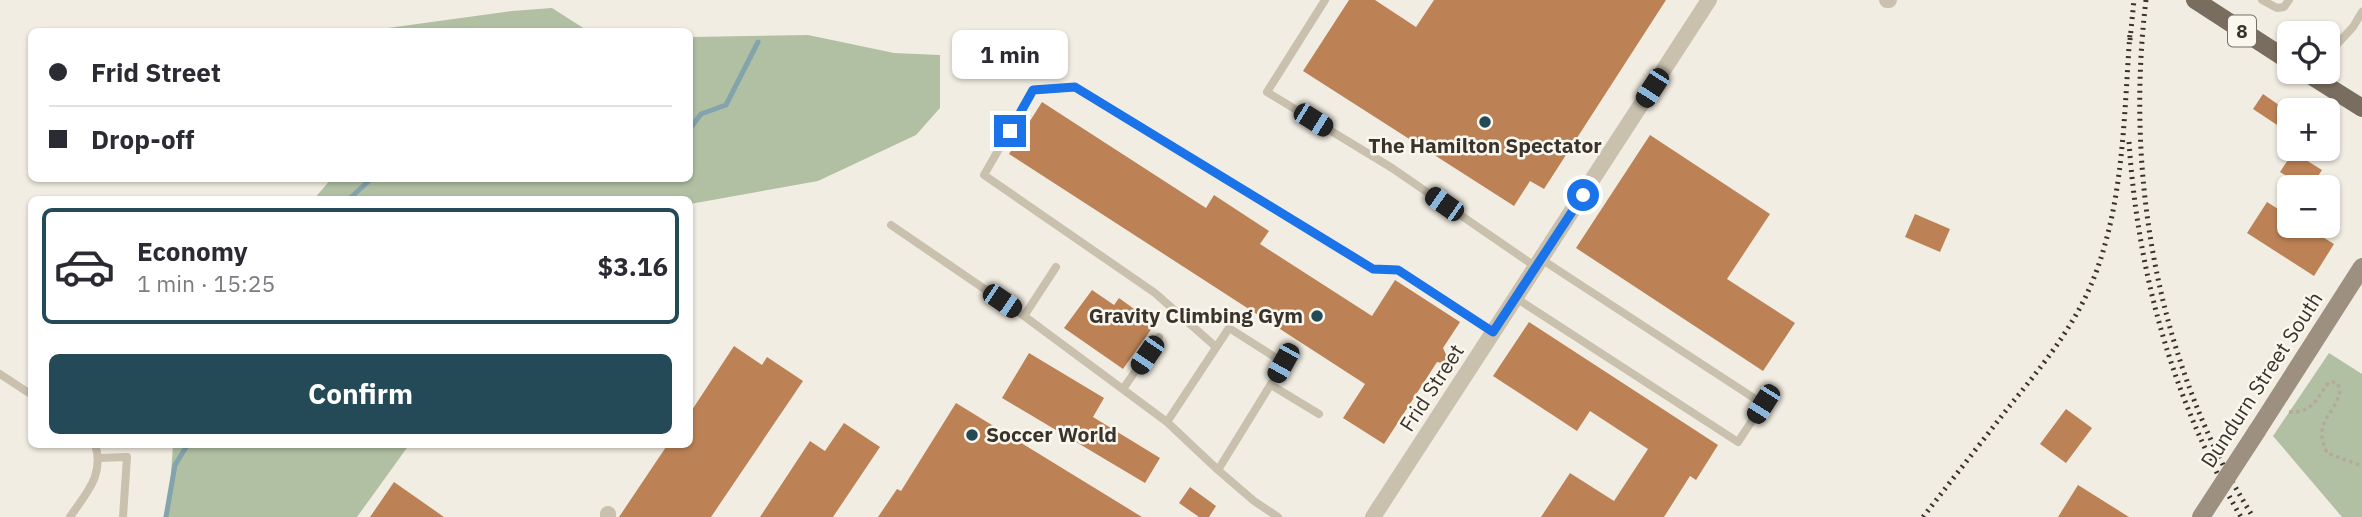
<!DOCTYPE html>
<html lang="en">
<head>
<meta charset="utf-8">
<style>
  body { margin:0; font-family:"IBM Plex Sans",sans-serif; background:#f2f2f3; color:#2b2b33; height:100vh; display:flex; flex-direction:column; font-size:26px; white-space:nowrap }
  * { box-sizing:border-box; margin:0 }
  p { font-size:23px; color:#7c7c81 }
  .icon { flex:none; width:38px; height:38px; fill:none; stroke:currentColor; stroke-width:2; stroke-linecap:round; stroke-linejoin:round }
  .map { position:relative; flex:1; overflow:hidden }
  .panel { position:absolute; left:28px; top:196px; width:665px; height:252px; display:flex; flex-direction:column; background:#fff; border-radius:10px; box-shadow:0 2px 5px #0004 }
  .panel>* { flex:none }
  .guide { position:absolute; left:28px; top:28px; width:665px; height:154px; border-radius:10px; box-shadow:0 2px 5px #0004; display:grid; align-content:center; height:154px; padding:0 21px; background:#fff }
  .controls { position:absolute; left:2277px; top:21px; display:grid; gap:14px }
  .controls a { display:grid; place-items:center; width:63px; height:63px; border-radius:10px; background:#fff; box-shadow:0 2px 5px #0004; font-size:35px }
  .end { position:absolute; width:32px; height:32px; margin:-16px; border:9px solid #1a73e8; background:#fff; box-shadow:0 0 0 4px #fff }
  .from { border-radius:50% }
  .bubble { position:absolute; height:49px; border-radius:10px; background:#fff; box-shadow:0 2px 5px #0004; font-size:23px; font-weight:800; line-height:49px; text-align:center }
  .car { position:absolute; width:21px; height:42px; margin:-21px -10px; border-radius:9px; box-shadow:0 0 5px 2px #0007; background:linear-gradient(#222 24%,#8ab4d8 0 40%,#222 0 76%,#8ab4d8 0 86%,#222 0) }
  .guide b { display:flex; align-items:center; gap:24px; height:66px; font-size:26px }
  .guide b+b { border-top:2px solid #e1e1e2 }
  .guide i { width:18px; height:18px; background:#2b2b33 }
  ul { padding:12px 0 0; list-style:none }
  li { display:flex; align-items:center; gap:21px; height:116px; margin:0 14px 10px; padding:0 7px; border:4px solid transparent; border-radius:10px }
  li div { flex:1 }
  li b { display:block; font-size:26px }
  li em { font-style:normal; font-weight:800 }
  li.current { border-color:#244a57 }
  li>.icon { width:63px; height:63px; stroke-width:1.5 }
  .cta { display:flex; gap:14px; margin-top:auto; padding:14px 21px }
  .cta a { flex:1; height:80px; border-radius:10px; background:#244a57; color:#fff; font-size:28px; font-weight:800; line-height:80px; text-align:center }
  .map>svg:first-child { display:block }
  .green { fill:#b1c0a3 }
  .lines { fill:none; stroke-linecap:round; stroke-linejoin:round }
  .stream { stroke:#83a3ad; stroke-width:5 }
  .building { fill:#bc8256 }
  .path { stroke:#b5aa99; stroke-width:3.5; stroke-dasharray:3.5 3.5; stroke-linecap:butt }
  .service { stroke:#c9c0ae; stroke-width:8 }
  .minor { stroke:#c9c0ae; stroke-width:16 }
  .secondary { stroke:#9d9080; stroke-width:18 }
  .primary { stroke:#796d5f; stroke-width:18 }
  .rail { stroke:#39332c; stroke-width:5; stroke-dasharray:2 5; stroke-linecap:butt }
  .secondary-bridge { stroke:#9d9080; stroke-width:18 }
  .route { stroke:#1a73e8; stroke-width:9 }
  .poi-dot { fill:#244a57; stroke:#faf7ee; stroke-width:2.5 }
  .labels { text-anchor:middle; stroke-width:5; stroke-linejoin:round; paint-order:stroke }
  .shield { fill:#faf7ee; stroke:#736e66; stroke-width:2 }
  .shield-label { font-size:19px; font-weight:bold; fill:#39332c }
  .poi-label { font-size:21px; font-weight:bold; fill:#39332c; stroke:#faf7ee }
  .street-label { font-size:21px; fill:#39332c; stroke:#faf7ee }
</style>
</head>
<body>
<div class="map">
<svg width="2362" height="517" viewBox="0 0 2362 517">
  <rect width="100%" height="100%" fill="#f2ede2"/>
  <!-- green -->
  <path class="green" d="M 552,8 L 585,29 L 609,31 L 366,31 L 512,11 Z
    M 808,35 L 894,53 L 940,55 L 940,108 L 916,135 L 818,181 L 690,204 L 690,200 L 314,199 L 331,179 L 690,178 L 690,37 Z
    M 2329,353 L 2362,374 L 2362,517 L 2342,517 L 2273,436 Z
    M 173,445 L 173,444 L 409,445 L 357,517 L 168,517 Z"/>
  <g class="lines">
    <!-- stream -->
    <path class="stream" d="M 690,126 L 692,126 L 701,114 L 726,105 L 758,42
      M 348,200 L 372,178
      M 166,517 L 175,465 L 188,444"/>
  </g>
  <!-- building -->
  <path class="building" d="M 1349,0 L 1375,0 L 1416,27 L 1434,0 L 1666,0 L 1544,189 L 1530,181 L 1514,206 L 1303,71 Z
    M 2263,94 L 2289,112 L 2289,133 L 2253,109 Z
    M 1042,102 L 1206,208 L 1214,195 L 1269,231 L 1260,244 L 1372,316 L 1395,280 L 1460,322 L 1443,348 L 1451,365 L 1437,362 L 1384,444 L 1343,418 L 1365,384 L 1009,154 Z
    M 1650,135 L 1770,214 L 1727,279 L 1795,323 L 1763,371 L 1576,248 Z
    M 2293,152 L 2322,170 L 2311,187 L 2304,187 L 2280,172 Z
    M 2267,202 L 2289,216 L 2289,226 L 2305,226 L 2334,244 L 2314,276 L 2247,233 Z
    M 1915,214 L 1950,229 L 1940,252 L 1905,237 Z
    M 1092,290 L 1114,305 L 1119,298 L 1155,324 L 1123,369 L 1064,328 Z
    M 1529,322 L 1718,445 L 1696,480 L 1690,476 L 1664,517 L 1541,517 L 1570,473 L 1614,501 L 1648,449 L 1590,411 L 1577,431 L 1493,376 Z
    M 734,346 L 762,365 L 767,357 L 803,381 L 711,517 L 619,517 L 668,444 L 690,444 L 690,413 Z
    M 1029,353 L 1104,398 L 1093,417 L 1160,458 L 1145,483 L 1002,398 Z
    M 956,403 L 1142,517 L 878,517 L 897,489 L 901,491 Z
    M 2066,409 L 2092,428 L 2066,463 L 2040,444 Z
    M 844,423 L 880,447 L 833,517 L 760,517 L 810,441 L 825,451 Z
    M 394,482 L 444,517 L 370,517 Z
    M 2078,485 L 2129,517 L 2058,517 Z
    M 1190,487 L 1216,506 L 1209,517 L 1199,517 L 1179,503 Z"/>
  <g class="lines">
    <!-- path -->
    <path class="path" d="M 2289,412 C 2313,413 2316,399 2329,382 L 2336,382 L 2340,388 C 2338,415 2311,419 2327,453 L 2362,466"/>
    <!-- service -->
    <path class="service" d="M 1325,0 L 1267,92 L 1392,168 L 1536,267
      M 2262,0 L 2277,8 L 2284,7 L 2289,0
      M 2328,54 L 2353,27 L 2362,12
      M 891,225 L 1024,316 L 1167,422 L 1218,470 L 1254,501 L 1278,517
      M 1516,298 L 1738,442 L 1763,404 L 1541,259
      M 1024,316 L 1056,267
      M 1216,347 L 1155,293 L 984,175 L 1033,90 L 1075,87 L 1373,269 L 1398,270 L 1493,332
      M 0,374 L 32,395
      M 1271,385 L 1319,414
      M 1123,389 L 1159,337
      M 1167,422 L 1229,328 L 1284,363 L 1218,470
      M 99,458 L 127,457 L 123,517
      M 70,517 C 86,493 105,475 95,444"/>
    <!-- minor -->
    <path class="minor" d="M 1887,0 L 1889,0
      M 608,517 L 608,514
      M 1373,517 L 1709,0"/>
    <!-- secondary -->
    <path class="secondary" d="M 2257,431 L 2362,267"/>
    <!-- primary -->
    <path class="primary" d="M 2195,0 L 2289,61
      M 2305,72 L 2362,108"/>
    <!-- rail -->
    <path class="rail" d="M 2146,0 C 2127,156 2151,320 2221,461 C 2231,480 2242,499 2253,517
      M 2130,40 L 2134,0
      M 2129,142 C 2138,275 2173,401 2241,517
      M 1923,517 C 1951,481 1980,444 2008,408 C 2042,366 2076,325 2095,275 C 2124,199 2124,113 2130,33"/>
    <!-- secondary-bridge -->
    <path class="secondary-bridge" d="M 2201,517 L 2257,431"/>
  </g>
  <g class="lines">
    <!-- route -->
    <path class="route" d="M 1010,131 L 1033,90 L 1075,87 L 1373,269 L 1398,270 L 1493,332 L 1583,195"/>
  </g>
  <!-- markers -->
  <g class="poi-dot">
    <circle cx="1485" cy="122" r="7"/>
    <circle cx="1317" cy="316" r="7"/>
    <circle cx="972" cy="435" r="7"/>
  </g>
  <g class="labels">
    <!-- shield labels -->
    <rect class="shield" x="2228" y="15.5" width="28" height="31" rx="5"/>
    <g class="shield-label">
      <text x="2242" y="38">8</text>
    </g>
    <!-- poi labels -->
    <g class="poi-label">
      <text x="1485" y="153">The Hamilton Spectator</text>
      <text x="1303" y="323" text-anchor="end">Gravity Climbing Gym</text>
      <text x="986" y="442" text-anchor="start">Soccer World</text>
    </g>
    <!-- street labels -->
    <g class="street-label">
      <text transform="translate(2262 380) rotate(-57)" y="7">Dundurn Street South</text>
      <text transform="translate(1432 388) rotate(-57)" y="7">Frid Street</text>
    </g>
  </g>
</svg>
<div class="controls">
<a><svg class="icon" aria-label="locate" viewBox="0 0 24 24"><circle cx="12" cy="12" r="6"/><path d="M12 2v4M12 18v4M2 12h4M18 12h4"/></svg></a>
<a>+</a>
<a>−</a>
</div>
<i class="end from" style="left:1583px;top:195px"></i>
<i class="end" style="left:1010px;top:131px"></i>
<div class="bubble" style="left:952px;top:30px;width:116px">1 min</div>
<i class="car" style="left:1652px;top:88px;rotate:213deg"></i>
<i class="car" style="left:1313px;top:120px;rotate:122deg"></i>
<i class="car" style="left:1444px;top:204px;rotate:305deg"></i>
<i class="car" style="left:1002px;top:301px;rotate:124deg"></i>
<i class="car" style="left:1147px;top:355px;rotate:214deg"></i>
<i class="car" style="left:1283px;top:363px;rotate:209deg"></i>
<i class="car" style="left:1763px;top:404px;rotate:212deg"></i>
<div class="guide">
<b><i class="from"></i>Frid Street</b>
<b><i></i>Drop-off</b>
</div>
<section class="panel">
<ul>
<li class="current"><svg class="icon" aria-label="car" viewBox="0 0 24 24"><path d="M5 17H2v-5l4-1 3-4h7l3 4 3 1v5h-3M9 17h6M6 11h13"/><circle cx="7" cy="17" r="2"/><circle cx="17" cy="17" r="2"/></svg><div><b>Economy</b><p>1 min · 15:25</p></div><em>$3.16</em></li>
</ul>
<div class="cta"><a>Confirm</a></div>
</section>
</div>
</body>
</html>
